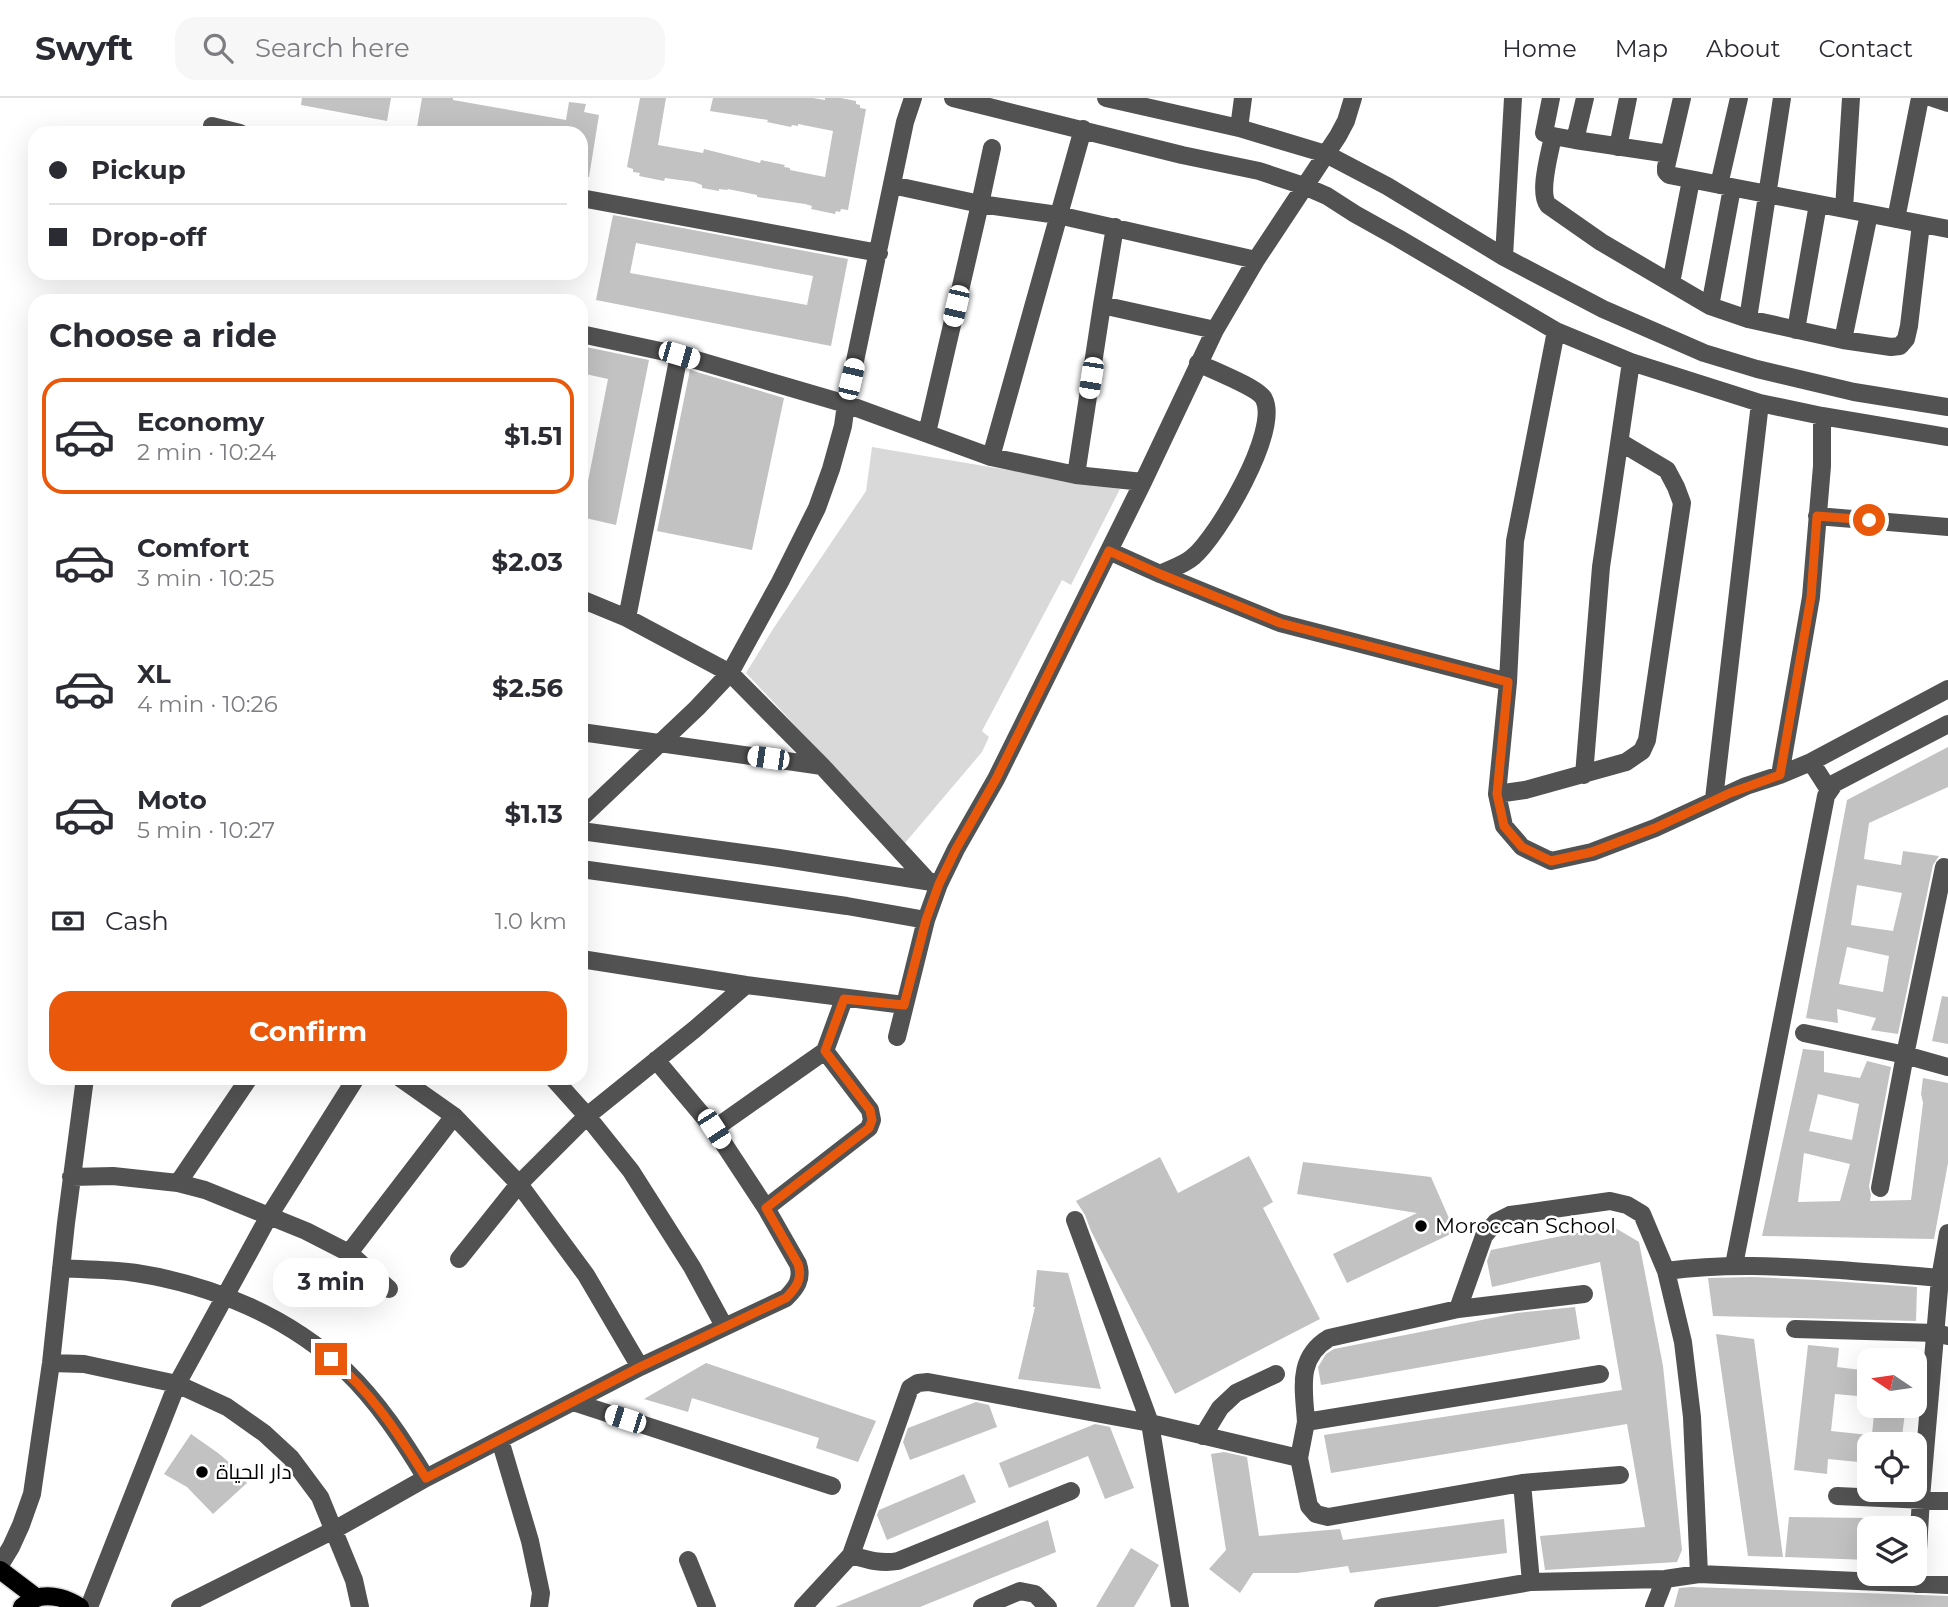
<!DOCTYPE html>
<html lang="en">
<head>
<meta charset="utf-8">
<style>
  body { margin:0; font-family:Montserrat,Cairo,sans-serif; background:#f7f7f7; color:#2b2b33; height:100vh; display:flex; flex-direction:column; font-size:26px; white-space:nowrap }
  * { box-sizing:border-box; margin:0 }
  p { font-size:23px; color:#7c7c81 }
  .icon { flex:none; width:38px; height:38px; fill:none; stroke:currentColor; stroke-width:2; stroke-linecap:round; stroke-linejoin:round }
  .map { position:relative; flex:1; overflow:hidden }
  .sheet { position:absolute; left:28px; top:196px; width:560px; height:791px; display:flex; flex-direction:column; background:#fff; border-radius:21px; box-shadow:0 7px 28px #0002 }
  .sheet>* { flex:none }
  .banner { position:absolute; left:28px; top:28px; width:560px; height:154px; border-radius:21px; box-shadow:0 7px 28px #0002; display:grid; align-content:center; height:154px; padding:0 21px; background:#fff }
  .needle { width:46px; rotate:283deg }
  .controls { position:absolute; left:1857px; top:1250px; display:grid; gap:14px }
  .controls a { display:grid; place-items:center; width:70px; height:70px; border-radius:14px; background:#fff; box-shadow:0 7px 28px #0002; font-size:35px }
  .end { position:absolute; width:32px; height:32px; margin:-16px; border:9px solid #ea580c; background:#fff; box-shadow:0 0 0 4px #fff }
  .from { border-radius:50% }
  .bubble { position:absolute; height:49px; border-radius:21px; background:#fff; box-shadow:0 7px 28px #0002; font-size:23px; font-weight:700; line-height:49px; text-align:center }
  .car { position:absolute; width:21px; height:42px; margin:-21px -10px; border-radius:9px; box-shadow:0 0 5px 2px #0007; background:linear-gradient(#fff 24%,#345 0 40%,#fff 0 76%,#345 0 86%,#fff 0) }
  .banner b { display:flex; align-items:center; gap:24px; height:66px; font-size:26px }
  .banner b+b { border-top:2px solid #e1e1e2 }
  .banner i { width:18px; height:18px; background:#2b2b33 }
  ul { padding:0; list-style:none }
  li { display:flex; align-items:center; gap:21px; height:116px; margin:0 14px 10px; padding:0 7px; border:4px solid transparent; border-radius:21px }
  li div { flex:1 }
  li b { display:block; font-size:26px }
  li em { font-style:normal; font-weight:700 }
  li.selected { border-color:#ea580c }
  li>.icon { width:63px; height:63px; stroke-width:1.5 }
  h2 { padding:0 21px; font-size:32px; line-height:84px }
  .pay { display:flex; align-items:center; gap:18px; height:77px; padding:0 21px; font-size:26px }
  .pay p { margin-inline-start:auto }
  .button { display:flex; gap:14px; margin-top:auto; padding:14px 21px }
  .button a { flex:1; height:80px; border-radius:21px; background:#ea580c; color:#fff; font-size:28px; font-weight:700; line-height:80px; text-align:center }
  header { display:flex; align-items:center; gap:42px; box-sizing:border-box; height:98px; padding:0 35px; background:#fff; border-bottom:2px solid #e1e1e2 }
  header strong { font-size:33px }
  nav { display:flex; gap:38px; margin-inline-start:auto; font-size:24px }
  .search { width:490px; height:63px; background:#f7f7f7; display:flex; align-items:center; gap:18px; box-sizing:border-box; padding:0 24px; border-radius:21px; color:#7c7c81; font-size:26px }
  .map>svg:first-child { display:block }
  .green { fill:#d9d9d9 }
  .building { fill:#c2c2c2; fill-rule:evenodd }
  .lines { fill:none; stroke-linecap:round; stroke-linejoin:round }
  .major-casing { stroke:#dbdbdb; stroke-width:21 }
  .minor { stroke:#525252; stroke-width:18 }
  .major { stroke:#000; stroke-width:18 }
  .route { stroke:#ea580c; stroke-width:9 }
  .poi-dot { fill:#000; stroke:#fff; stroke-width:2.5 }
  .labels { text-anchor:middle; stroke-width:5; stroke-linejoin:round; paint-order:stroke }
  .poi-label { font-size:21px; fill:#000; stroke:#fff; text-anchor:start }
</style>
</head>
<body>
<header>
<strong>Swyft</strong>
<div class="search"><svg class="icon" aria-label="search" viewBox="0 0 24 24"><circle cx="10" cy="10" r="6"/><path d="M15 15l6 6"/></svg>Search here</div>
<nav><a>Home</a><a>Map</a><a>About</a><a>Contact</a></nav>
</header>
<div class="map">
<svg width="1948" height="1509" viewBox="0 0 1948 1509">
  <rect width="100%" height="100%" fill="#fff"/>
  <!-- green -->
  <path class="green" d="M 872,349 L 1120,391 L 1071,487 L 1062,482 L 982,633 L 989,639 L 982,654 L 905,745 L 746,575 L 773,531 L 866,393 Z"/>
  <!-- building -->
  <path class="building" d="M 302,0 L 391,0 L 387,23 L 301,7 Z
    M 422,0 L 453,0 L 453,2 L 566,22 L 569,4 L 586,6 L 584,14 L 599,17 L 589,79 L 581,78 L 581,35 L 448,35 L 417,29 Z
    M 640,0 L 666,0 L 658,47 L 703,55 L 704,51 L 760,65 L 761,62 L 785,67 L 784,69 L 790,70 L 790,72 L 825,79 L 833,33 L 798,26 L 798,28 L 792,27 L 791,29 L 767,24 L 768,22 L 710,13 L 713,0 L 813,0 L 825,2 L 825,0 L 841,0 L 856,3 L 856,6 L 860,7 L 860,10 L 866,11 L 848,112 L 841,111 L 840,114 L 836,113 L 835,116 L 811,111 L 812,108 L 805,106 L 757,99 L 757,97 L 728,91 L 727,92 L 719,91 L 719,93 L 702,90 L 702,87 L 694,84 L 665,80 L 664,83 L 639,78 L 640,75 L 633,74 L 633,71 L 627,69 Z
    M 613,117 L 848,161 L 831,248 L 596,202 ZM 636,145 L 813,178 L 807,207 L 630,175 Z
    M 581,248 L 649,262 L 616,427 L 581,419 L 608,281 L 581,275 Z
    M 690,272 L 784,300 L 752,452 L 657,433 Z
    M 1948,649 L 1948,689 L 1869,725 L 1864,761 L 1901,767 L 1903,753 L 1939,758 L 1933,767 L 1898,936 L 1871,932 L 1876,920 L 1837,911 L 1838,925 L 1806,920 L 1847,702 ZM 1857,787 L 1902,795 L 1893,833 L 1851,827 ZM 1847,849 L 1889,858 L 1883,894 L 1839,886 Z
    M 1942,898 L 1948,899 L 1948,946 L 1932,943 Z
    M 1803,951 L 1824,953 L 1824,974 L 1860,980 L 1867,963 L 1891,969 L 1869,1088 L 1871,1097 L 1870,1103 L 1911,1102 L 1923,1005 L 1921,996 L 1923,980 L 1948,985 L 1948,1065 L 1934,1141 L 1762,1138 ZM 1818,996 L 1859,1006 L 1852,1042 L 1809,1033 ZM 1804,1055 L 1850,1066 L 1840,1103 L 1798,1104 Z
    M 1249,1058 L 1273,1104 L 1263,1110 L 1320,1221 L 1175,1296 L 1091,1133 L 1085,1117 L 1076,1103 L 1160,1059 L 1178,1095 Z
    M 1303,1064 L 1431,1079 L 1455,1134 L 1347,1185 L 1333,1156 L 1417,1115 L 1297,1096 Z
    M 1612,1128 L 1639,1144 L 1663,1268 L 1682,1452 L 1677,1464 L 1545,1472 L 1540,1438 L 1645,1429 L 1627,1326 L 1331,1375 L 1324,1337 L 1622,1292 L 1600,1164 L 1492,1189 L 1487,1163 L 1491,1152 Z
    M 1037,1172 L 1068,1175 L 1101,1291 L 1018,1281 L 1035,1209 L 1033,1209 Z
    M 1753,1179 L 1817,1182 L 1917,1189 L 1916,1223 L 1713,1218 L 1708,1180 Z
    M 1575,1209 L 1580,1241 L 1321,1287 L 1318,1269 L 1326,1256 L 1334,1251 L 1517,1215 Z
    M 1716,1236 L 1754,1241 L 1783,1459 L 1748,1458 Z
    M 1808,1247 L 1839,1250 L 1837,1269 L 1869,1273 L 1869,1299 L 1835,1296 L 1831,1333 L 1869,1337 L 1869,1365 L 1828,1361 L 1827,1376 L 1794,1372 Z
    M 706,1265 L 876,1323 L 858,1364 L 816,1350 L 819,1340 L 692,1300 L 688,1314 L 644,1301 Z
    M 976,1304 L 989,1307 L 997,1329 L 910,1362 L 903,1344 L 908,1330 Z
    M 1875,1307 L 1906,1307 L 1901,1346 L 1871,1346 Z
    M 1095,1326 L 1110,1329 L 1134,1390 L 1105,1401 L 1088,1358 L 1009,1390 L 999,1365 Z
    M 191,1336 L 218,1355 L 237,1371 L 247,1385 L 213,1416 L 187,1389 L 164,1376 Z
    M 1224,1354 L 1247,1359 L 1259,1438 L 1340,1431 L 1343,1442 L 1504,1421 L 1507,1455 L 1350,1475 L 1348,1468 L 1297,1475 L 1253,1475 L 1240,1495 L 1209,1471 L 1226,1452 L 1211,1356 Z
    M 964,1376 L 976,1404 L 887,1442 L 877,1417 L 879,1412 Z
    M 1789,1419 L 1869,1420 L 1869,1462 L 1785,1459 Z
    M 1048,1422 L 1056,1454 L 920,1509 L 835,1509 Z
    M 1131,1450 L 1159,1467 L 1134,1509 L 1096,1509 Z
    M 1691,1489 L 1948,1498 L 1948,1509 L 1674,1509 L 1679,1490 Z"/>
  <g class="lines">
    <!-- major casing -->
    <g class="major-casing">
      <path id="major" d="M 0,1472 L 37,1500
        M 22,1509 C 26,1506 32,1501 36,1500 C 51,1495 68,1501 80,1509"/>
    </g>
    <!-- minor -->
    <path class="minor" d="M 953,0 L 1182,57 L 1259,73 L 1304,88 L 1327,98 L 1355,116 L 1398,140 L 1556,233 L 1631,264 L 1760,305 L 1822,318 L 1948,339
      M 1106,0 L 1239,30 L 1326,56 L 1387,88 L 1504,159 L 1603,211 L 1704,255 L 1757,271 L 1854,294 L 1948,309
      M 1551,0 L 1544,35 L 1553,38 L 1575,42 L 1669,56
      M 1682,0 L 1666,69 L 1666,74 L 1669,77 L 1948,131
      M 1933,0 L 1948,5
      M 212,28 L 240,35
      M 1239,30 L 1243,0
      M 1553,38 C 1550,55 1538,94 1548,107 L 1601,144 L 1710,208 L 1748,221 L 1843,242 L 1891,249 L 1900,248 L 1906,241 L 1909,228 L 1921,126
      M 1575,42 L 1585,0
      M 1618,49 L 1628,0
      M 892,87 L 980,106 L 992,50
      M 1719,87 L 1739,0
      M 581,100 L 879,155
      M 1844,111 L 1851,0
      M 1896,121 L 1920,0
      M 1504,159 L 1513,0
      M 1671,185 L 1691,82
      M 1102,207 L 1115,129
      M 1710,208 L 1732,90
      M 1748,221 L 1782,0
      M 1796,232 L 1818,106
      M 1556,233 L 1515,443 L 1508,584 L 1497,696 L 1525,692 L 1626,664 L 1642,653 L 1647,642 L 1682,405 L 1676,389 L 1667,372 L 1620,344
      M 581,236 L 679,257 L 846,306 L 991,359 L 1076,377 L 1143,384
      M 1843,242 L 1869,116
      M 927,335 L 980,106 L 1058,117 L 1256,162
      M 991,359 L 1083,31
      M 1076,377 L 1102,207 L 1215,232
      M 1817,418 L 1948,429
      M 1109,453 L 1160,476 C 1170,471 1184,467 1193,459 C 1218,438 1280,333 1264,301 C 1259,290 1212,272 1198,265
      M 1160,476 L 1280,525 L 1508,584
      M 581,501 L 627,520 L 730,575 L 822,668 L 928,783
      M 627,520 L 679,257
      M 581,634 L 822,668
      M 1811,664 L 1948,591
      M 1584,677 L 1601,469 L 1631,264
      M 1780,677 L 1811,499 L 1822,368 L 1822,318
      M 1497,696 L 1504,728 L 1522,749 L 1551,763 L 1592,754 L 1655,730 L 1746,688 L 1780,677 L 1811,664 L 1829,692
      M 1714,701 L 1760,305
      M 581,720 L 697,610 L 730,575 L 780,484 L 817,410 L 831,371 L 843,328 L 846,306 L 905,24 L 913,0
      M 581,733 L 779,760 L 932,784
      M 581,771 L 847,808 L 926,822
      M 581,861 L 746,887 L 904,907
      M 1804,935 L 1905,957 L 1948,969
      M 897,939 L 926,822 L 939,786 L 956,751 L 996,681 L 1143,384 L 1215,232 L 1256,162 L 1338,38 L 1346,23 L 1353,0
      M 825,953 L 844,901
      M 400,980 L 454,1018 L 519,1086 L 586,1177 L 640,1269
      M 553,980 L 587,1018 L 631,1073 L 692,1169 L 724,1228
      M 714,1031 L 825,953 L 870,1012 L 872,1022 L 869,1030 L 766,1110
      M 71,1079 L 113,1078 L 178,1085 L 205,1092 L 306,1133 L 349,1155 L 389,1191
      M 178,1085 L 249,980
      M 1880,1090 L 1905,957 L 1944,769
      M 1075,1122 L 1150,1325 L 1299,1360 L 1309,1408 L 1316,1416 L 1328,1419 L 1522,1385 L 1620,1377
      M 349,1155 L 454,1018
      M 459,1161 L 519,1086 L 587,1018 L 695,931 L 746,887
      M 1734,1167 L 1826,698 L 1835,685 L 1948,626
      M 61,1170 C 86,1172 112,1171 136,1175 C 213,1187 289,1219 346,1273 C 378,1304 403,1342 426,1380
      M 1666,1173 C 1726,1165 1779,1168 1840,1172 C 1876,1175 1912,1177 1948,1181
      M 1795,1231 L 1936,1235 L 1948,1238
      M 51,1265 L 84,1266 L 177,1286 L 227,1309 L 264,1335 L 291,1360 L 320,1399 L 354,1482 L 360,1509
      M 573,1304 L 832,1388
      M 1306,1324 C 1304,1291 1296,1260 1329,1240 L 1458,1211 L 1584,1196
      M 1203,1338 L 1220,1310 L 1236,1295 L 1276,1276
      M 500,1342 L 530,1443 L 541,1495 L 539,1509
      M 1299,1360 L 1306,1324 L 1600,1276
      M 1522,1385 L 1531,1484
      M 1837,1398 L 1948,1403
      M 851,1457 C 868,1462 881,1466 898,1463 L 1071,1393
      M 688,1462 L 707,1509
      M 0,1467 L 11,1449 L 21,1427 L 32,1396 L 51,1265 L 66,1125 L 85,980
      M 1699,1476 L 1948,1487
      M 1916,1486 L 1921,1400 L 1940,1180 L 1948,1135
      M 89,1509 L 177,1286 L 269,1118 L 356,980
      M 180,1509 L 334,1432 L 426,1380 L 640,1269 L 786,1200 C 796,1190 803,1181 798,1166 L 766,1110 L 714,1031 L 656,962
      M 803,1509 L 851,1457 L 910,1290 L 918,1285 L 928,1284 L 1150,1325 L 1180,1509
      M 982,1509 L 1020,1493 L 1035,1496 L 1048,1509
      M 1383,1509 L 1531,1484 L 1665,1481 L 1699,1476 L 1692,1319 L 1683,1244 L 1666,1173 L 1642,1116 L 1627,1107 L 1610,1103 L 1510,1117 L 1496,1124 L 1484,1138 L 1458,1211
      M 1654,1509 L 1665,1481"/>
    <!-- major -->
    <use href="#major" class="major"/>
  </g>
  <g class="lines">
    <!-- route -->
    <path class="route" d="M 331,1261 C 371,1293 399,1337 426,1380 L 640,1269 L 786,1200 C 796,1190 803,1181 798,1166 L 766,1110 L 869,1030 L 872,1022 L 870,1012 L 825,953 L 844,901 L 904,907 L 926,822 L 939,786 L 956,751 L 996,681 L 1109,453 L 1160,476 L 1280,525 L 1508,584 L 1497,696 L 1504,728 L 1522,749 L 1551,763 L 1592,754 L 1655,730 L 1730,695 L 1780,677 L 1811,499 L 1817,418 L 1869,422"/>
  </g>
  <!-- markers -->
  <g class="poi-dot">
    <circle cx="1421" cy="1128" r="7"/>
    <circle cx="202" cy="1374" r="7"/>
  </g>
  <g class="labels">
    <!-- poi labels -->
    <g class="poi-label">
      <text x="1435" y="1135">Moroccan School</text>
      <text x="216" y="1381">دار الحياة</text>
    </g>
  </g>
</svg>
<div class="controls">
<a><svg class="needle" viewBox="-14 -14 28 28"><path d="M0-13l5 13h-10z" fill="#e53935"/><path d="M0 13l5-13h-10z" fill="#7c7c81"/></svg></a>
<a><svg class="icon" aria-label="locate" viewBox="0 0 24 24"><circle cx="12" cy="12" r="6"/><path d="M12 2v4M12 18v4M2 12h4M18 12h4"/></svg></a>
<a><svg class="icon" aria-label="layers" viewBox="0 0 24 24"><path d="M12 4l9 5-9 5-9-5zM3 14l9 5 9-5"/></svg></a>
</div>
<i class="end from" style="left:1869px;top:422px"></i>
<i class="end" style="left:331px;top:1261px"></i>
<div class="bubble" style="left:273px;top:1160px;width:116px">3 min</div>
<i class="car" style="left:956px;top:208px;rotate:193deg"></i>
<i class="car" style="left:679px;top:257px;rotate:106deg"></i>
<i class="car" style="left:1091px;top:280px;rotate:189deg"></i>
<i class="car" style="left:851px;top:281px;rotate:13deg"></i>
<i class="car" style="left:768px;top:660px;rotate:278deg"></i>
<i class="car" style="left:714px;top:1031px;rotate:147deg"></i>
<i class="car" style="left:625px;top:1321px;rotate:288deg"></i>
<div class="banner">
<b><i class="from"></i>Pickup</b>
<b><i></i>Drop-off</b>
</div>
<section class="sheet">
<h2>Choose a ride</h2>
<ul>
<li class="selected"><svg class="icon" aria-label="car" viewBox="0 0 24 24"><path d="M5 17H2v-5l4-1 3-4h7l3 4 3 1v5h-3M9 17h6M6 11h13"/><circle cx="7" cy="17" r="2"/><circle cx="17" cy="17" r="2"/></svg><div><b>Economy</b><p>2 min · 10:24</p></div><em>$1.51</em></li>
<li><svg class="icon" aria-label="car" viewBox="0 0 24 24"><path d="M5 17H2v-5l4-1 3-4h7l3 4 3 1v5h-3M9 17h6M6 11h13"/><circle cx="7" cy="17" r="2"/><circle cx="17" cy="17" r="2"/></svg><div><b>Comfort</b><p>3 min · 10:25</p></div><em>$2.03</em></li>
<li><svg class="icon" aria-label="car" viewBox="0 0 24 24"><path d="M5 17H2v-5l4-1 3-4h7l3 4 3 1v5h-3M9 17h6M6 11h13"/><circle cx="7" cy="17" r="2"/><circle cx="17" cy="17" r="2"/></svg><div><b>XL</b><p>4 min · 10:26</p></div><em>$2.56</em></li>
<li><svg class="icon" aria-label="car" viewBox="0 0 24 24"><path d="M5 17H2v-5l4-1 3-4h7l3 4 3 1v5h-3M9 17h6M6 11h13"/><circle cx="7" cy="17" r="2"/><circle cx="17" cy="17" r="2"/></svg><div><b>Moto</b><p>5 min · 10:27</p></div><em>$1.13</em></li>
</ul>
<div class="pay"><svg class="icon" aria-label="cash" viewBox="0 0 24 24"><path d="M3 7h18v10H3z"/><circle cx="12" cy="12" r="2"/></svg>Cash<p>1.0 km</p></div>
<div class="button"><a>Confirm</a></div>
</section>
</div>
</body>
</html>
